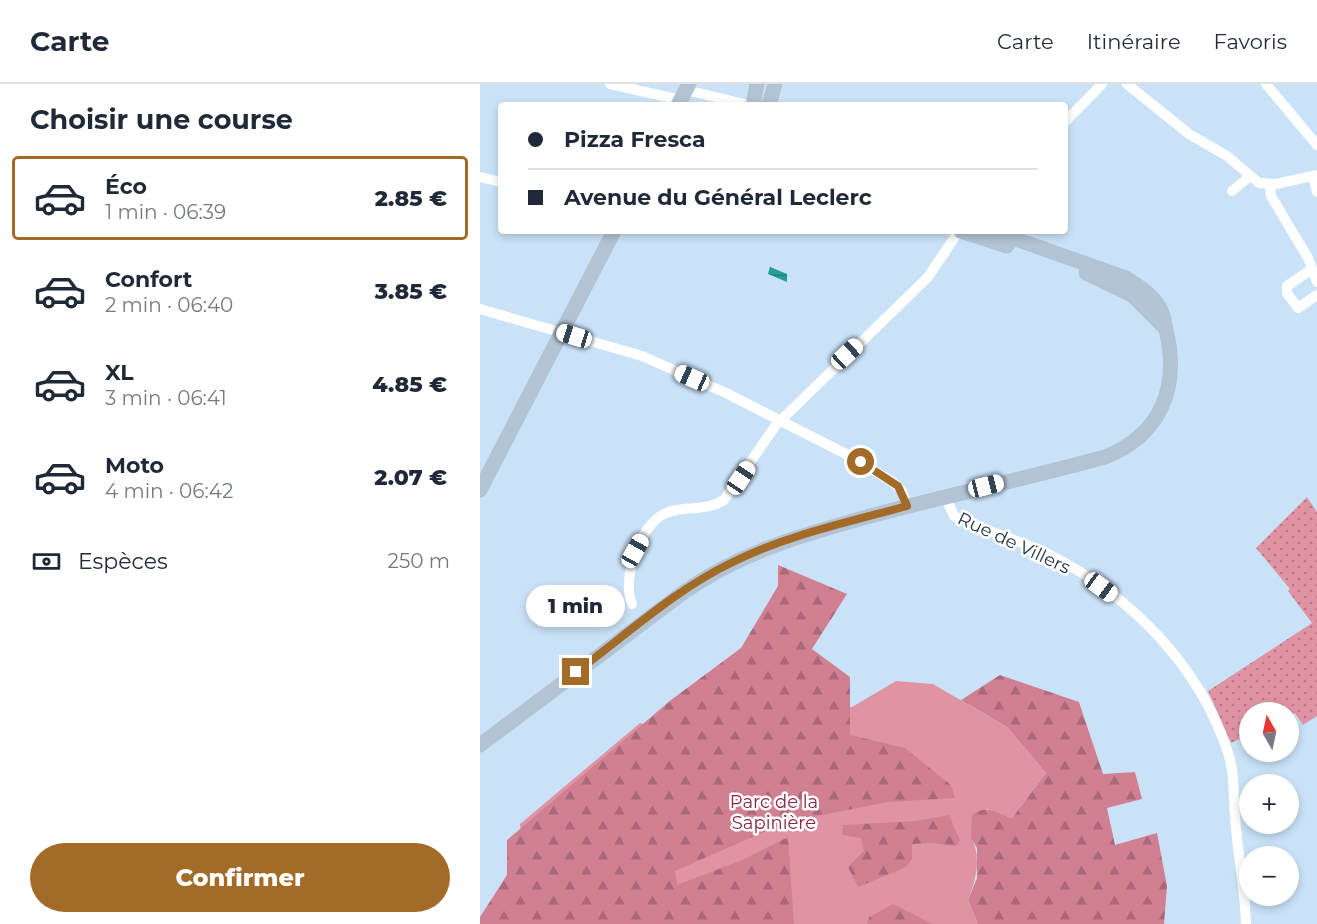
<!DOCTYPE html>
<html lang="fr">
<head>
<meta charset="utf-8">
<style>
  body { margin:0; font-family:Montserrat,sans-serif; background:#f6f6f7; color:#1f2937; height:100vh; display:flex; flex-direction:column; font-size:22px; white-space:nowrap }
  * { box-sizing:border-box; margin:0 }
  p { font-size:20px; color:#747a83 }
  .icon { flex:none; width:33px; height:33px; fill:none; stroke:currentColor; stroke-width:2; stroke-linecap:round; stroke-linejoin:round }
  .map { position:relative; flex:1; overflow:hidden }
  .side { display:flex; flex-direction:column; background:#fff; width:480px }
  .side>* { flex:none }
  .banner { position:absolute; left:18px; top:18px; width:570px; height:132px; border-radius:6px; box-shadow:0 3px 9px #0003; display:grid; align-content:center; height:132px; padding:0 30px; background:#fff }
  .needle { width:39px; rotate:351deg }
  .tools { position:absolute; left:759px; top:618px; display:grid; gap:12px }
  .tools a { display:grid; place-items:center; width:60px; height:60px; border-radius:50%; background:#fff; box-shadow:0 3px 9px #0003; font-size:30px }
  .end { position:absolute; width:27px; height:27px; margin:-14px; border:8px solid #a36b28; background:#fff; box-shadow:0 0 0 3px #fff }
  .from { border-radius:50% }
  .bubble { position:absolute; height:42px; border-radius:21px; background:#fff; box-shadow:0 3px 9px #0003; font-size:20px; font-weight:800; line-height:42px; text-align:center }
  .car { position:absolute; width:18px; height:36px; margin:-18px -9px; border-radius:8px; box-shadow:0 0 4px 2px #0007; background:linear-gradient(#fff 24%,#345 0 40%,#fff 0 76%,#345 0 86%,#fff 0) }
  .banner b { display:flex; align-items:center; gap:21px; height:57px; font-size:22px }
  .banner b+b { border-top:2px solid #e0e1e3 }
  .banner i { width:15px; height:15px; background:#1f2937 }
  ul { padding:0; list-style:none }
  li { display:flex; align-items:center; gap:18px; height:84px; margin:0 12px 9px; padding:0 18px; border:3px solid transparent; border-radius:6px }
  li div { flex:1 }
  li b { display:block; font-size:22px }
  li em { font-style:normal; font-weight:800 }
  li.active { border-color:#a36b28 }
  li>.icon { width:54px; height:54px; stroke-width:1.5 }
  h2 { padding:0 30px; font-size:27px; line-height:72px }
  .pay { display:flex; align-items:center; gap:15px; height:66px; padding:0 30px; font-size:22px }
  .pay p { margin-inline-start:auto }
  .cta { display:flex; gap:12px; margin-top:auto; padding:12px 30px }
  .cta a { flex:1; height:69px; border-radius:36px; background:#a36b28; color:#fff; font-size:24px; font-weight:800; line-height:69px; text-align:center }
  header { display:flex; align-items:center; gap:36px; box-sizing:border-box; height:84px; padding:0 30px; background:#fff; border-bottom:2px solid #e0e1e3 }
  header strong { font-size:28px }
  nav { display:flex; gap:33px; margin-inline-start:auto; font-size:21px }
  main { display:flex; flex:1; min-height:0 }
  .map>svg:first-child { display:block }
  .green { fill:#e094a3 }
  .forest { fill:url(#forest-firs) }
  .garden { fill:url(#garden-dots) }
  .water { fill:url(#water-rules) }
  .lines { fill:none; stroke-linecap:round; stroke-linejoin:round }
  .street { stroke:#fff; stroke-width:10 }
  .secondary { stroke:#b2c3d3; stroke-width:15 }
  .route { stroke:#a36b28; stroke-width:8 }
  .labels { text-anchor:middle; stroke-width:5; stroke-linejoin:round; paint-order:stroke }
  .street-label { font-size:18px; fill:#243342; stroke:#fff }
  .park-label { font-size:18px; fill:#862643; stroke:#fff }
</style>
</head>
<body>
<header>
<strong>Carte</strong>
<nav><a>Carte</a><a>Itinéraire</a><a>Favoris</a></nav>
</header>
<main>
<section class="side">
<h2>Choisir une course</h2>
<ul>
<li class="active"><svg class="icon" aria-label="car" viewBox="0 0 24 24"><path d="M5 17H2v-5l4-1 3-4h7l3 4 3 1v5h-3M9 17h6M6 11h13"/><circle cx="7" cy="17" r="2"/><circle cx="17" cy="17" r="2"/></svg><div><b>Éco</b><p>1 min · 06:39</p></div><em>2.85 €</em></li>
<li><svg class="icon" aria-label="car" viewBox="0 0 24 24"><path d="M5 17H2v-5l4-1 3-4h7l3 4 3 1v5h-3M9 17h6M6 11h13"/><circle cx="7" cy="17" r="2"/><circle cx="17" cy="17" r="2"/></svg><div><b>Confort</b><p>2 min · 06:40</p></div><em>3.85 €</em></li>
<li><svg class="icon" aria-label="car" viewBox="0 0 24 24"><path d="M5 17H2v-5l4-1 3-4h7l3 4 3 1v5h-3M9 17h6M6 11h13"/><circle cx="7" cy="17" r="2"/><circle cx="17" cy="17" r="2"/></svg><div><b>XL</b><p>3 min · 06:41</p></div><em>4.85 €</em></li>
<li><svg class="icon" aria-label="car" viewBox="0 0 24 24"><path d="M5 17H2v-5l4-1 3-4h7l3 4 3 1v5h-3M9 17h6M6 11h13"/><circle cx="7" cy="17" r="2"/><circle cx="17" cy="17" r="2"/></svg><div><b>Moto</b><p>4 min · 06:42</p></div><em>2.07 €</em></li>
</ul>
<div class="pay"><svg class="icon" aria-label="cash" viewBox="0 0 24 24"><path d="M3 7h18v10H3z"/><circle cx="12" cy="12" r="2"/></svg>Espèces<p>250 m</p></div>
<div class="cta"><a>Confirmer</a></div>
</section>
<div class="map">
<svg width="837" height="840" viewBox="0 0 837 840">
  <defs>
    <pattern id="forest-firs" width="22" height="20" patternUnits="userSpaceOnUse" patternTransform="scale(1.5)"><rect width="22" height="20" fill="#d18091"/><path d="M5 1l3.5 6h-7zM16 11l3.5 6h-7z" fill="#a96978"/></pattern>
    <pattern id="garden-dots" width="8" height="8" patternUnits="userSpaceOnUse" patternTransform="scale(1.5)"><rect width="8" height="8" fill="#e094a3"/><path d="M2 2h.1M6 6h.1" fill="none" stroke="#b57986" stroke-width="1.8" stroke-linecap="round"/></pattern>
    <pattern id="water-rules" width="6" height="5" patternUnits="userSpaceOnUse" patternTransform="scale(1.5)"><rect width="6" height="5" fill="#259e94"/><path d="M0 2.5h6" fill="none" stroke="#20817a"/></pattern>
  </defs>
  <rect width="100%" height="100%" fill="#cae2f8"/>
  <!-- green -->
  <path class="green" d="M 416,597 L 453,600 L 527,643 L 566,689 L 532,734 L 507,725 L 491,753 C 502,774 496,795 488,816 L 498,840 L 14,840 L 45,798 L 40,740 L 160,639 L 195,649 L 337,625 L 372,623 Z"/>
  <!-- forest -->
  <path class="forest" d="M 298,481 L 367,510 L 332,565 L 370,593 L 370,651 L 425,664 L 471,701 L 475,714 L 408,718 L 307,738 L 195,787 L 197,801 L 262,776 L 308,753 L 314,840 L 0,840 L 0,833 L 27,791 L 27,756 L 191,616 L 261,564 L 298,502 Z
    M 520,591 L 599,618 L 623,690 L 655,688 L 662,715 L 627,724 L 635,761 L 677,749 L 687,802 L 684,840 L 498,840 L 488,816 L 497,794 L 497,764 L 491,754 L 492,731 C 506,720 517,729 532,734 L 566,689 L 527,643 L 481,616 Z
    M 469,731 L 480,756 L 476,762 L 452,759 L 432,760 L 432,775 L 426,783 L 378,803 L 368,783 L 384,767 L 381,754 L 362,751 L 363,741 L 436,737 Z
    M 413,820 L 453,840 L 387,840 L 389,833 Z"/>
  <!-- garden -->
  <path class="garden" d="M 827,413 L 837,428 L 837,632 L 823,641 L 815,629 L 809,633 L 808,628 L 770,628 L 769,659 L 764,663 L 759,655 L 751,659 L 728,607 L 832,539 L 808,507 L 810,505 L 776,464 Z"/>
  <!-- water -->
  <path class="water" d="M 290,183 L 307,190 L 307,198 L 288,190 Z"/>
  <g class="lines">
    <!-- street -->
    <path class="street" d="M 130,0 L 201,16
      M 647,0 L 709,50 L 747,72 L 779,99 L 796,100 L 837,91
      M 786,0 L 837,61
      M 206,6 L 269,21
      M 585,38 L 622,0
      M 833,92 L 837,108
      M 0,93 L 21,98
      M 790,101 L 791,112 L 828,174 L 837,198
      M 752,107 L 769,93
      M 832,185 L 807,202 L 807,209 L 818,224 L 837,211
      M 0,225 L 162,272 L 246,309 L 366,370 L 413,398 L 422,407 L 427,422
      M 465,412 L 474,432 C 505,447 539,456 570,471 C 651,512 720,582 748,669 C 755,689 753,711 755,732 C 757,768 765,803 766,840
      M 152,520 C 141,495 160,440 186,429 C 205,421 226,428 244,416 L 296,341 L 448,193 L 479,147"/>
    <!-- secondary -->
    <path class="secondary" d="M 198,21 L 209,0
      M 273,21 L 277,0
      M 289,21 L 295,0
      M 481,147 L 527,162
      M 606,189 L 652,211 L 686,245
      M 0,406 L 134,147
      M 0,661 L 204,508 C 262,467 326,450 394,431 C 470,411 548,394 625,373 C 681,351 700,303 686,246 C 684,237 684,229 678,221 C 670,209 658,202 646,194 L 513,147"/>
  </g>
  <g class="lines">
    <!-- route -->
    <path class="route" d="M 96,588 C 146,551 196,505 253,478 C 307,451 369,438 427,422 L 418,402 L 381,378"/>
  </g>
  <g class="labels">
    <!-- street labels -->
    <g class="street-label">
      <text transform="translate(534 459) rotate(25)" y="6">Rue de Villers</text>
    </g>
    <!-- park labels -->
    <g class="park-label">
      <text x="294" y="724">Parc de la<tspan x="294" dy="21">Sapinière</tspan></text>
    </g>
  </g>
</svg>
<div class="tools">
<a><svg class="needle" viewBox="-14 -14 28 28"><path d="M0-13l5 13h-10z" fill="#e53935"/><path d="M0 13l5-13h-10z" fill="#747a83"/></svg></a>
<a>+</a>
<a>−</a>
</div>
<i class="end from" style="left:381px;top:378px"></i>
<i class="end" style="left:96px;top:588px"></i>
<div class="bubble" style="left:46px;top:501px;width:99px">1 min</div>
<i class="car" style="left:94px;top:252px;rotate:287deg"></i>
<i class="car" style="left:367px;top:270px;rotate:47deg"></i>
<i class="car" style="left:212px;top:294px;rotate:294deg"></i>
<i class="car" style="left:261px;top:394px;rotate:34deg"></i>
<i class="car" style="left:506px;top:402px;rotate:76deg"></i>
<i class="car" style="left:155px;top:467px;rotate:29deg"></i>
<i class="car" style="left:621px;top:503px;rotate:126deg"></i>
<div class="banner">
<b><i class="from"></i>Pizza Fresca</b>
<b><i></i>Avenue du Général Leclerc</b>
</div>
</div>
</main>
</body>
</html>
